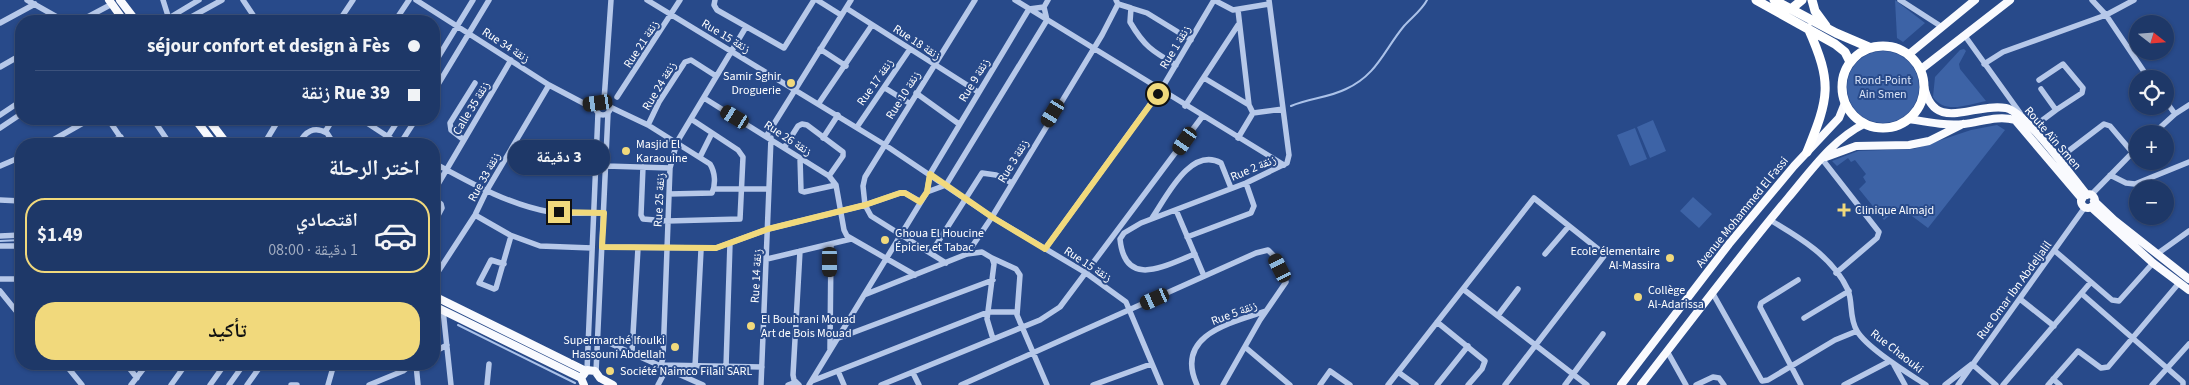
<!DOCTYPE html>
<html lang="ar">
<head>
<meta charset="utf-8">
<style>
  body { margin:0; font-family:"Source Sans 3","Noto Naskh Arabic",sans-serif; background:#2b4371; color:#f1f3f6; direction:rtl; height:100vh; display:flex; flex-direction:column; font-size:19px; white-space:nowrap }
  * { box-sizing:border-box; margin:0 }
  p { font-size:16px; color:#a1acc0 }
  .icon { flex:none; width:28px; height:28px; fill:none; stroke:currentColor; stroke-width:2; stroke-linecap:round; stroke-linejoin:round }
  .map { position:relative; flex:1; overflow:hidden; direction:ltr }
  .drawer { position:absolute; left:15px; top:138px; width:425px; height:232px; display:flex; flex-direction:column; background:#1e3868; border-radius:20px; box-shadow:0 1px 4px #0004,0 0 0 1px #3c527c; direction:rtl }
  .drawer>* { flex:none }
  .hud { position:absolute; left:15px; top:15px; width:425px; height:110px; border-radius:20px; box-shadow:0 1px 4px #0004,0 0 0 1px #3c527c; direction:rtl; display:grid; align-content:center; height:110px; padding:0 20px; background:#1e3868 }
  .needle { width:32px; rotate:107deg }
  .fabs { position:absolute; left:2129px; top:15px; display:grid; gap:10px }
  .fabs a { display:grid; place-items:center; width:45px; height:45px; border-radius:50%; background:#1e3868; box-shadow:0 1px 4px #0004,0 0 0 1px #3c527c; font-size:25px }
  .end { position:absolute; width:22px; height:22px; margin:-11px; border:6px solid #f1d97c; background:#111; box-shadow:0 0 0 2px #111 }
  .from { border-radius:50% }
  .bubble { position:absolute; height:35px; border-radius:18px; background:#1e3868; box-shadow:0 1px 4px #0004,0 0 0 1px #3c527c; font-size:16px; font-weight:700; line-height:35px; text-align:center; direction:rtl }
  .car { position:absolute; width:15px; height:30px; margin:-15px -8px; border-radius:6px; box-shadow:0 0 4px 1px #0007; background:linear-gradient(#222 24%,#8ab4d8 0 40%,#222 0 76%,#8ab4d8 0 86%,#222 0) }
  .hud b { display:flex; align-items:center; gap:18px; height:48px; font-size:19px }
  .hud b+b { border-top:1px solid #3c527c }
  .hud i { width:12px; height:12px; background:#f1f3f6 }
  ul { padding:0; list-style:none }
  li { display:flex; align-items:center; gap:15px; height:75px; margin:0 10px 8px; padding:0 10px; border:2px solid transparent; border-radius:20px }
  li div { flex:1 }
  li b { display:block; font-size:19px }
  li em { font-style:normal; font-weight:700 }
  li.active { border-color:#f1d97c }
  li>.icon { width:45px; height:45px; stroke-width:1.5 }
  h2 { padding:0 20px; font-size:22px; line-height:60px }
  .action { display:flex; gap:10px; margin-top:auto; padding:10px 20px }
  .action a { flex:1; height:58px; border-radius:20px; background:#f1d97c; color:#111; font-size:20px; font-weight:700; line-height:58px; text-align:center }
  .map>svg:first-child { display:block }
  .green { fill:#3d63a6 }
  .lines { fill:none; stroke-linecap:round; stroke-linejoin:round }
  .stream { stroke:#abc2e9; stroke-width:2 }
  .minor { stroke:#b6c8e9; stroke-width:5.5 }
  .major { stroke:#f9fafe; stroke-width:8 }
  .highway { stroke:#fff; stroke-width:9 }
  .route { stroke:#f1d97c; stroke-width:6 }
  .poi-dot { fill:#f1d97c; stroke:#284a8a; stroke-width:2 }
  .labels { text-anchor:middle; stroke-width:4; stroke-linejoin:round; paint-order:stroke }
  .street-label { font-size:12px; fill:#fff; stroke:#284a8a }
  .poi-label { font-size:12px; fill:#fff; stroke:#284a8a; text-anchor:start }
  .park-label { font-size:12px; fill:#dae4f7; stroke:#284a8a }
</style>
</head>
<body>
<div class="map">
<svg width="2189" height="385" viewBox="0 0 2189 385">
  <rect width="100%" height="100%" fill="#284a8a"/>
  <!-- green -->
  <path class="green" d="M 1895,0 L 1925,23 L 1903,42 L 1897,38 Z
    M 1964,49 L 1966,51 L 1959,64 L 1960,69 L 1986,101 C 1969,104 1945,115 1933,97 L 1935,77 L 1960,50 Z
    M1847 87a36 36 0 1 1 72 0a36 36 0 1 1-72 0Z
    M 1653,120 L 1666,151 L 1650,158 L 1637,127 Z
    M 1997,125 L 2005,130 L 1928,228 L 1900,207 L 1884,220 L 1859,189 L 1866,182 L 1863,177 L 1866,174 L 1855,160 L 1851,162 L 1848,158 L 1837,166 L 1832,161 L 1858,151 L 1914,149 L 1971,130 Z
    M 1635,128 L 1647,159 L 1630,166 L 1617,135 Z
    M 1693,197 L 1712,214 L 1699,228 L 1680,211 Z"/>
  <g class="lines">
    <!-- stream -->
    <path class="stream" d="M 1291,106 C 1309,98 1328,98 1346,89 C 1377,75 1384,50 1404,26 C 1412,17 1422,10 1427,0
      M 0,241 L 21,240
      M 458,325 L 575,383"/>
    <!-- minor -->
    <path class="minor" d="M 27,0 L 64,21
      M 163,0 L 169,19
      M 243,0 L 257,21
      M 416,0 L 549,85 L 587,105
      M 647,0 L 885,145 L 992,217 L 1086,273 L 1126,302 L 1161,385
      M 715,0 L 714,5 L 717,10 L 784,48 L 814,0
      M 817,0 L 841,15
      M 1015,0 L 1284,165
      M 1900,0 L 1942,27
      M 2092,0 L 2106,15 L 2149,79
      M 1118,4 L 1131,8
      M 846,8 L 978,92
      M 1238,10 L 1249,105 L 1253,113
      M 80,21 L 112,4
      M 164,21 L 199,0
      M 184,21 L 222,0
      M 339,21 L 353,0
      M 395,21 L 409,0
      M 0,23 L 35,4
      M 746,27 L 677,142 L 670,168 L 663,358 L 661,365 L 762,367
      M 1965,36 L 2023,117
      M 820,49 L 846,66
      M 434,64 L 473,0
      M 1984,64 L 2003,52 L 2106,15 L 2134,0
      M 1176,65 C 1152,51 1144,46 1130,22 L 1131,8 L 1147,13 L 1191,40
      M 0,67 L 21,55
      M 1204,78 L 1249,105
      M 2039,80 L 2063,64 L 2083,88 L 2082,93 L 2056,110
      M 885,88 L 909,103
      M 434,91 L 489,0
      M 916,93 L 959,124
      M 617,97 L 680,0
      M 704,98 L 829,176 L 836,185 L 844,230 L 847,236 L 915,275
      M 2165,100 L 2175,114
      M596 108a7 7 0 1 1 14 0a7 7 0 1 1-14 0Z
      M 604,101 L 611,0
      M 819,103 L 872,25
      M 1185,106 L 1238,25
      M 610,107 L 648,125 L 710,164 C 715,172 716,184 712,193 L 669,194
      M 0,115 L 21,101
      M 108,119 L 125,144
      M 153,119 L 170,144
      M 361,119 L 399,144
      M 648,125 L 659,102 L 685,62 L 691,60 L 716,76
      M 857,127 L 910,49
      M 0,128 L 21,114
      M 2032,128 L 2056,110 L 2041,89
      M 325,132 L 333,119
      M 2153,134 L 2175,114 L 2189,105
      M 767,135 L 851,0
      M 823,138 L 838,115
      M 1238,138 L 1253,113 L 1283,109
      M 464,140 L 451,130 L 450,123 L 475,83
      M 46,144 L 90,119
      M 108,144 L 121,137
      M 264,144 L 279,119
      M 299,144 C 305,131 314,126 327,133 L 334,144
      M 383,144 L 399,119
      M 400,144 L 416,119
      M 784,148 L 798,126 L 802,124 L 807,125 L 843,152 L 843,156 L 829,176
      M 700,157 L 712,133
      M 800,158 L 801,191 L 804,192 L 836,185
      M 1822,159 L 1879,232 L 1877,238 L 1836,273
      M 2058,159 L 2104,124 L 2110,126 L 2132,152
      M 434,163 C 469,182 509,205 550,212 C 567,214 586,213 604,213
      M 0,166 L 21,157
      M 606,166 L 670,168
      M 643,167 L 641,215 L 643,219 L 667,221 L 740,219 L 743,157 L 738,150 L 691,119
      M 2110,175 L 2126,183 L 2135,184 L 2189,162
      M 714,189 L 769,189
      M 434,191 L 511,60
      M 927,192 L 946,185 L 1047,20 L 1044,7 L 1048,0
      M 2091,195 L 2138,147
      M 434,199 L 441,204 L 442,208 L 434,223
      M 0,200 L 21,201
      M 1176,210 L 1204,276
      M 475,215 L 510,235 L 540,246 L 592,248
      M 1152,218 C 1166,198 1190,146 1221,163 L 1231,188
      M 1770,220 C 1799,237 1833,257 1848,290 C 1853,303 1849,318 1857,331 C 1867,348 1908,373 1926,385
      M 0,236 L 21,235
      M 1187,237 L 1251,213 L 1254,206 L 1246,183
      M 0,246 L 21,246
      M 602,247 L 716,248 L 768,229 L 865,205 L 900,193 L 905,193 L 921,202
      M 1045,249 L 1162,88 L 1214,0 L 1233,10 L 1269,4
      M 931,253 L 982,173 L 996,175 L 1012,183
      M 967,254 L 992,217 L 1102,35 L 1118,4 L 1116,0
      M 1195,254 C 1166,265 1125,290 1120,239 L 1124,233 L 1141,223 L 1246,183 L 1287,163 L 1289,155 L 1269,0
      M 1545,254 L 1569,226
      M 2157,254 L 2189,231
      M 992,258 L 1016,269 L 1020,275 L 1017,315 L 1047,385
      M 767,259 L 851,239
      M 946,263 L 871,216 L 865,205 L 863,186 L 865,177 L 975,0
      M 504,264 L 491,260 L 479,283 L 494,289 L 496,288 L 511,236
      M 434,278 L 475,215 L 487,190 L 549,85
      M 0,279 L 21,279
      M 1798,280 L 1761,303 L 1760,307 L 1801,385
      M 2091,282 L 2112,300 L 2119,301 L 2153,263
      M 1463,289 L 1587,385
      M 0,291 L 21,317
      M 1712,292 L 1762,381 L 1768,380 L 1835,340 L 1857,331
      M 2082,294 L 2183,382 L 2183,385
      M 864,295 L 967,254 L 982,252 L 992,258 L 994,264 L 987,319 L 993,339
      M 2020,299 L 2054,326
      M 443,310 L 451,385
      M 1499,314 L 1518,289
      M 1804,318 L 1849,291
      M 1437,322 L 1485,361 L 1482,369 L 1468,385
      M 598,338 L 703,385
      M 836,339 L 993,280
      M 1245,347 L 1290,385
      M 830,349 L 831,245
      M 1667,351 L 1686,385
      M 434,352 L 447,345
      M 632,352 L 638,248
      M 65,364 L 82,385
      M 126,364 L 137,378
      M 416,364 L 418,385
      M 1894,365 L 1905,385
      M 695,367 L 701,250
      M 726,367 L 730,243
      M 587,370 L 598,113
      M 838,371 L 844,385
      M 596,372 L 608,113
      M 1398,372 L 1416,385
      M 913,373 L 919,385
      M 2053,379 L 2060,385
      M 812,381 L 988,312 L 1016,312
      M 131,385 L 147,364
      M 171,385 L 186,364
      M 210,385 L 225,364
      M 229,385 L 244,364
      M 247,385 L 262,364
      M 291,385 L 297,385
      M 328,385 L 334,364
      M 369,385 L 403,371 L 412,364
      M 487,385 L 489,364
      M 658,385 L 667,368
      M 761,385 L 771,138
      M 788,385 L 796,382
      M 799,385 L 794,380 L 793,375 L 800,251
      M 809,385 L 927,192 L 930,174 L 1029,9 L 1044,7
      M 881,385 L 1040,320 L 1060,307 L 1202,117
      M 961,385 L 1256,253 L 1268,250 L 1273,255 L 1286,282 L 1260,320 L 1223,385
      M 1093,385 L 1151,364
      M 1197,385 C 1174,335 1230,323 1266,311
      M 1320,385 L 1330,371 L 1350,385
      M 1388,385 L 1534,198 L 1603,253 L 1604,256 L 1505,385
      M 1437,385 L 1468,346
      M 1565,385 L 1603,334
      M 1696,385 L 1713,377 L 1719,378 L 1724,385
      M 1844,385 L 1890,361
      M 1945,385 L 1972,364 L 1996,385
      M 1958,385 L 2085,207
      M 2003,385 L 2091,282 L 2055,251
      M 2048,385 L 2078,351 L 2101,368 L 2108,367 L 2179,283
      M 2152,385 L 2189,344"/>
    <!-- major -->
    <path class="major" d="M 109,0 L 124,21
      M 120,0 L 136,21
      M 1908,55 L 1975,0
      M 1920,70 L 2010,0
      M 1924,86 C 1934,135 1974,102 2006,108 C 2026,112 2072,177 2087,195
      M 195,119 L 214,144
      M 208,119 L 227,144
      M 1909,119 C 1927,122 1946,126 1964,124 C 1981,122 1998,115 2015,120 L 2082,199
      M 1826,157 L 1856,146 L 1909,145 L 1929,141 L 1963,124
      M2081 201a7 7 0 1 1 14 0a7 7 0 1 1-14 0Z
      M 2094,201 L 2114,220 L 2189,279
      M 2091,207 L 2153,263 L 2189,290
      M 434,296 L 586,371
      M 434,306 L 581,378
      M 600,378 L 613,385
      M 584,385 L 581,378 L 587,370 L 595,371 L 600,378
      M 1621,385 L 1729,244 L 1794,166 L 1839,118 L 1845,103
      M 1641,385 C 1690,322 1737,259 1788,198 C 1810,172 1833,139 1864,124"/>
    <!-- highway -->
    <path class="highway" d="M 1756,0 L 1835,44 L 1845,52 L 1850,62
      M 1774,0 L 1836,33 L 1871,48
      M 1812,0 L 1815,11 L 1826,26
      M 1791,9 L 1802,0
      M1842 87a41 41 0 1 1 82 0a41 41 0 1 1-82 0Z
      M 1807,152 C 1829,97 1833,84 1808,28"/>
  </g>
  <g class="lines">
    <!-- route -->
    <path class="route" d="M 559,212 L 604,213 L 602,247 L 716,248 L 768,229 L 865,205 L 900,193 L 905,193 L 920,202 L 927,192 L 930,174 L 992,217 L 1045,249 L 1158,94"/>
  </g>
  <!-- markers -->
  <g class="poi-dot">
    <circle cx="791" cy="83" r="5"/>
    <circle cx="626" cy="151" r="5"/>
    <path d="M1841.5 202.5h5v5h5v5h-5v5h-5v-5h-5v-5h5z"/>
    <circle cx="885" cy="240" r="5"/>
    <circle cx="1670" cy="258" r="5"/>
    <circle cx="1638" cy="297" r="5"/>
    <circle cx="751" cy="326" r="5"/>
    <circle cx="675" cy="347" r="5"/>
    <circle cx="610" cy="371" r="5"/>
  </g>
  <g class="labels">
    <!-- street labels -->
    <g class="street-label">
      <text transform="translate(726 36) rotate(31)" y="4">Rue 15 زنقة</text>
      <text transform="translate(917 42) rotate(33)" y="4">Rue 18 زنقة</text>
      <text transform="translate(641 44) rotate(-57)" y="4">Rue 21 زنقة</text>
      <text transform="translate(506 45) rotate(33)" y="4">Rue 34 زنقة</text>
      <text transform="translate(1175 47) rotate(-59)" y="4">Rue 1 زنقة</text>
      <text transform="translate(974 80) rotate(-59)" y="4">Rue 9 زنقة</text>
      <text transform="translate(875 82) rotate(-55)" y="4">Rue 17 زنقة</text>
      <text transform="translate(659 86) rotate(-59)" y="4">Rue 24 زنقة</text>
      <text transform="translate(903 95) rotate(-58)" y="4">Rue 10 زنقة</text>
      <text transform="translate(471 108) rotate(-59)" y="4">Calle 35 زنقة</text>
      <text transform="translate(788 138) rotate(33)" y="4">Rue 26 زنقة</text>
      <text transform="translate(2053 138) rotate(49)" y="4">Route Aïn Smen</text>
      <text transform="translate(1013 161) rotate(-59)" y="4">Rue 3 زنقة</text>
      <text transform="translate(1253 168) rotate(-23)" y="4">Rue 2 زنقة</text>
      <text transform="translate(484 177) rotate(-61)" y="4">Rue 33 زنقة</text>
      <text transform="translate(659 200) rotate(-87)" y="4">Rue 25 زنقة</text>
      <text transform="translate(1742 212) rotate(-51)" y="4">Avenue Mohammed El Fassi</text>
      <text transform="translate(1088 264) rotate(33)" y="4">Rue 15 زنقة</text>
      <text transform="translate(756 276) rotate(-87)" y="4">Rue 14 زنقة</text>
      <text transform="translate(2014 290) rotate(-54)" y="4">Rue Omar Ibn Abdeljalil</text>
      <text transform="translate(1234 313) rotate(-21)" y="4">Rue 5 زنقة</text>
      <text transform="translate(1897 351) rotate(38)" y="4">Rue Chaouki</text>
    </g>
    <!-- poi labels -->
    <g class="poi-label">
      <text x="781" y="80" text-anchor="end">Samir Sghir<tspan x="781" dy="14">Droguerie</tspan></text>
      <text x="636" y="148">Masjid El<tspan x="636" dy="14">Karaouine</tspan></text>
      <text x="1855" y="214">Clinique Almajd</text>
      <text x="895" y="237">Ghoua El Houcine<tspan x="895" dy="14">Épicier et Tabac</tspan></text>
      <text x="1660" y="255" text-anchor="end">Ecole élementaire<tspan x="1660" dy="14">Al-Massira</tspan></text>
      <text x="1648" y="294">Collège<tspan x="1648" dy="14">Al-Adarissa</tspan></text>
      <text x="761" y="323">El Bouhrani Mouad<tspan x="761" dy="14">Art de Bois Mouad</tspan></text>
      <text x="665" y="344" text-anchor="end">Supermarché Ifoulki<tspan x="665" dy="14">Hassouni Abdellah</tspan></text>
      <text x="620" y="375">Société Naimco Filali SARL</text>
    </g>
    <!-- park labels -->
    <g class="park-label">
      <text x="1883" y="84">Rond-Point<tspan x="1883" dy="14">Ain Smen</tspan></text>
    </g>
  </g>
</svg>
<div class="fabs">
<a><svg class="needle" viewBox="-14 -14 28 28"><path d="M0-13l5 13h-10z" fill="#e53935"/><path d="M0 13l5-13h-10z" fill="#a1acc0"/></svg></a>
<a><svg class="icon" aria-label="locate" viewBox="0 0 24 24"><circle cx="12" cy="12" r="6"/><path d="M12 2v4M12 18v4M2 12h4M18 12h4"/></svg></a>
<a>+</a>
<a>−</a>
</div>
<i class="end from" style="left:1158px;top:94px"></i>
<i class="end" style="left:559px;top:212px"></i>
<div class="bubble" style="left:508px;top:140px;width:102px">3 دقيقة</div>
<i class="car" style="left:598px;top:103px;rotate:262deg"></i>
<i class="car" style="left:1053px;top:113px;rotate:211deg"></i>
<i class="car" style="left:735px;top:117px;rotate:301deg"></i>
<i class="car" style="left:1185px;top:141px;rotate:215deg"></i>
<i class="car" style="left:830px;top:262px;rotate:180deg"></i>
<i class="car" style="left:1280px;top:268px;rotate:333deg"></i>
<i class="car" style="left:1155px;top:299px;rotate:246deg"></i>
<div class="hud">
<b><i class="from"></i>séjour confort et design à Fès</b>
<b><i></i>Rue 39 زنقة</b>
</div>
<section class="drawer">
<h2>اختر الرحلة</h2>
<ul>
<li class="active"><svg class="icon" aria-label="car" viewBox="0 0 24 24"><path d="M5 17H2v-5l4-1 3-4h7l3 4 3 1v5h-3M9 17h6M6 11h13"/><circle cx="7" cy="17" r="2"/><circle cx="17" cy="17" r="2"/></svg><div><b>اقتصادي</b><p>1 دقيقة · 08:00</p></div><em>$1.49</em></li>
</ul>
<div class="action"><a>تأكيد</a></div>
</section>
</div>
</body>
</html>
